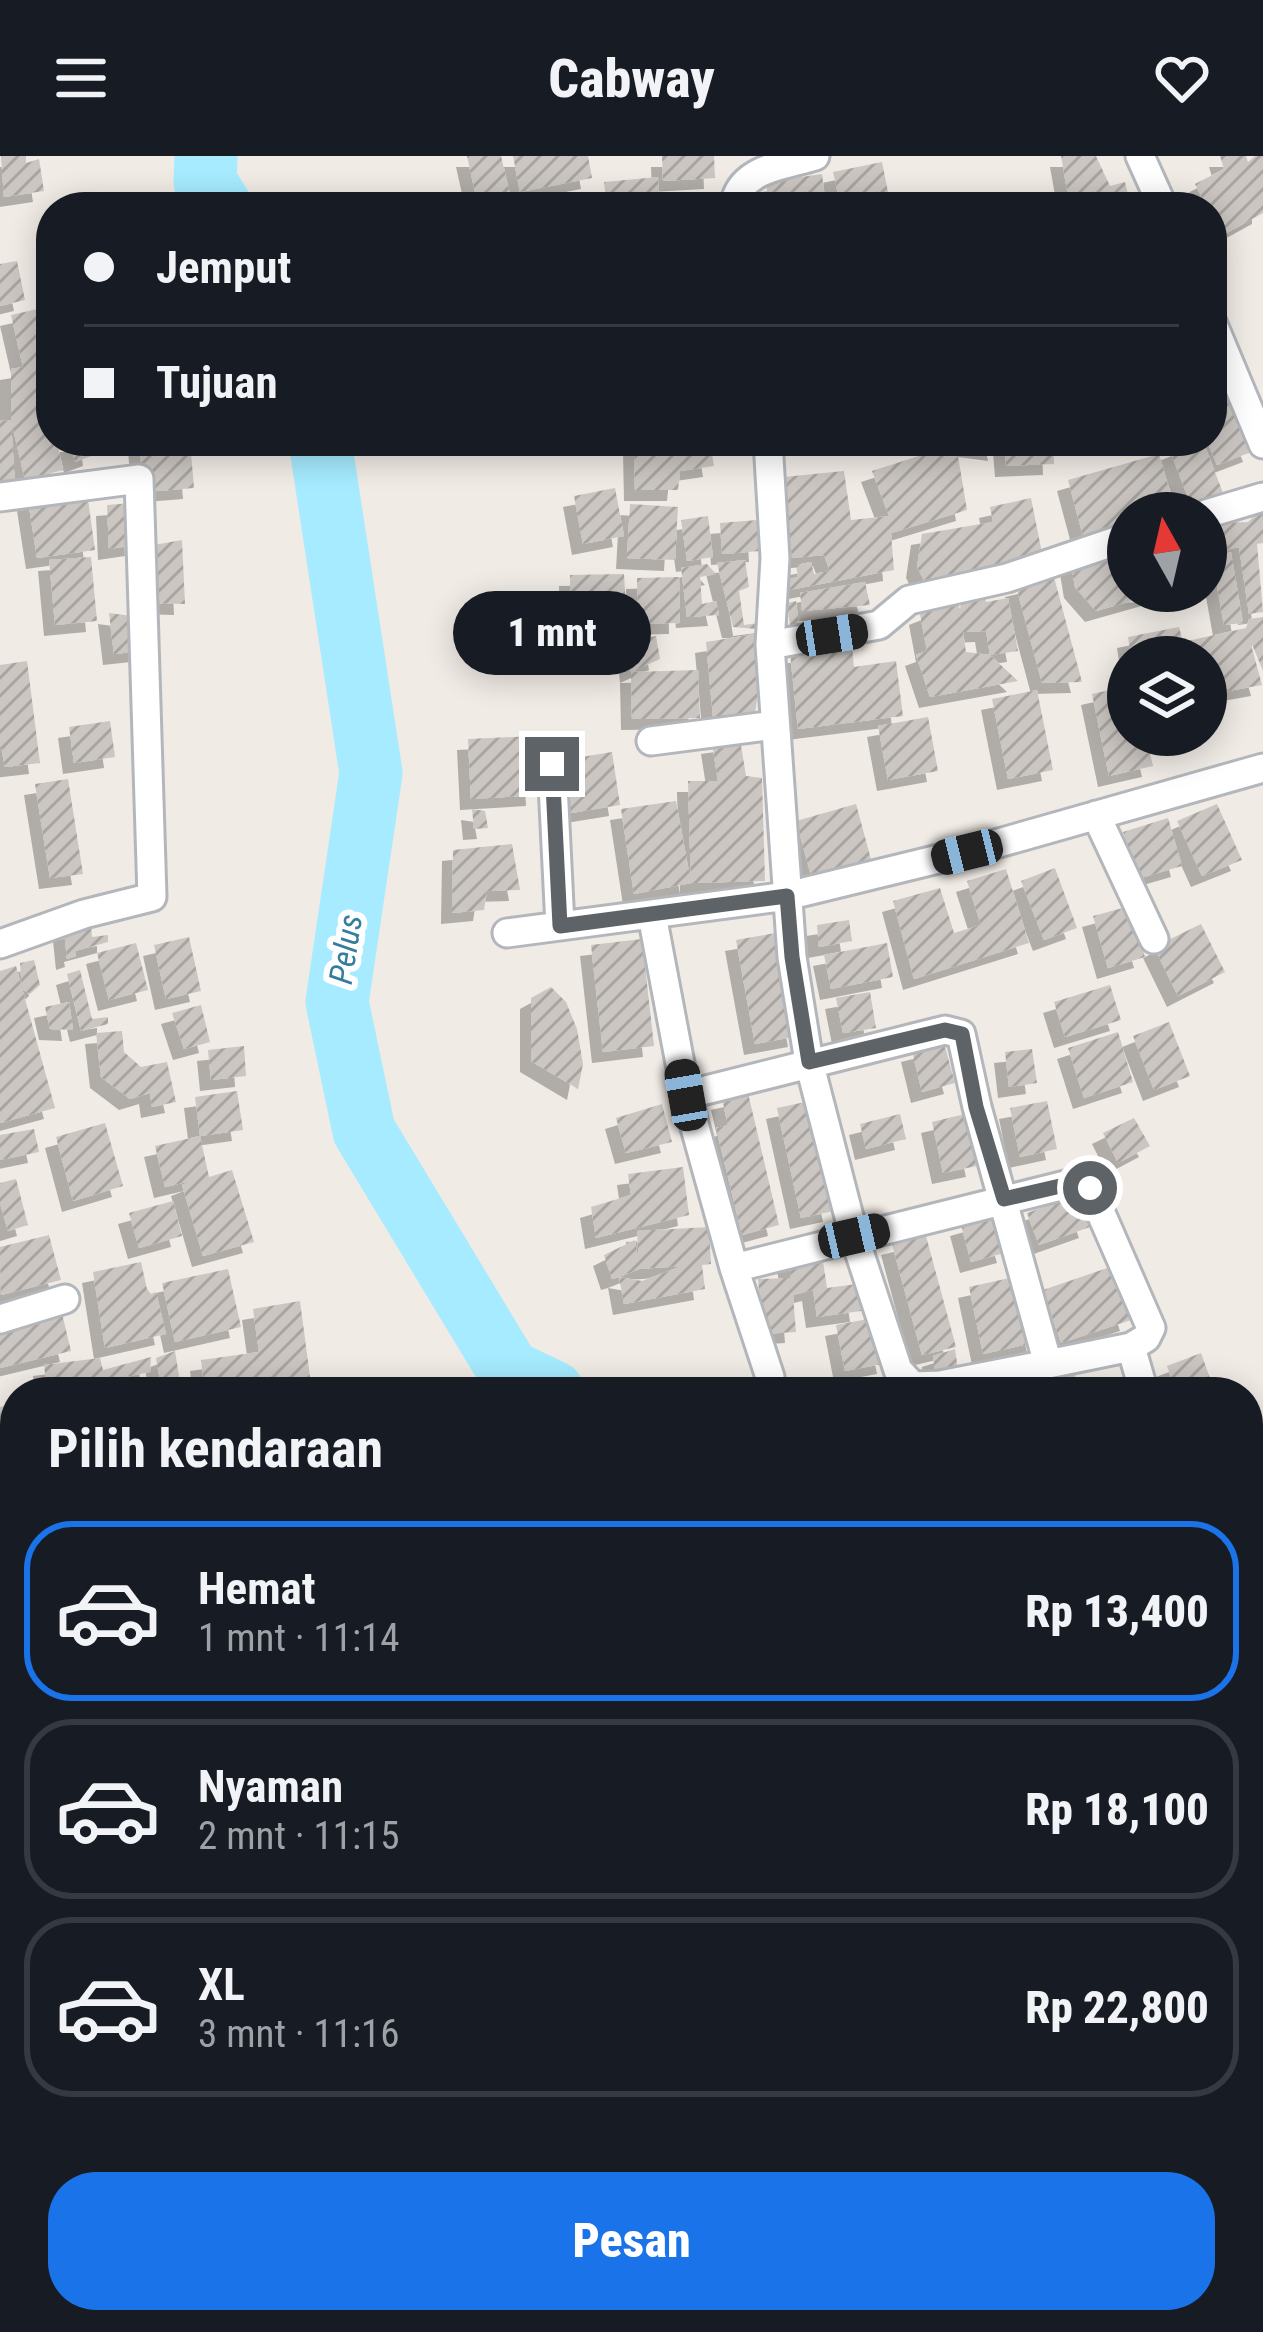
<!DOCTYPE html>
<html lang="id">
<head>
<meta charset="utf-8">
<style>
  body { margin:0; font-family:"Roboto Condensed",sans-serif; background:#242831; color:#f1f3f6; height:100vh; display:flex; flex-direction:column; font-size:45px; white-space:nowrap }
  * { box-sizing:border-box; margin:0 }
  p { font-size:39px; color:#9ea1a6 }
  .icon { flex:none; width:66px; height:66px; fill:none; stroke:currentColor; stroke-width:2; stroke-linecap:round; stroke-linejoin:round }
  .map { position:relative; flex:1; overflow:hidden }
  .sheet { position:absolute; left:0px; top:1221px; width:1263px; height:957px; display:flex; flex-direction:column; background:#171b24; border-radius:48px 48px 0 0; box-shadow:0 6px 30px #0003 }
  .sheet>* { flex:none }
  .banner { position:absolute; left:36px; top:36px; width:1191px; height:264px; border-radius:48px; box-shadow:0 6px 30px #0003; display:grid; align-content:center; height:264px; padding:0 48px; background:#171b24 }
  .needle { width:78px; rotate:352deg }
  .controls { position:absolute; left:1107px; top:336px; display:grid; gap:24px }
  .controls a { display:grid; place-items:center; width:120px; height:120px; border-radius:50%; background:#171b24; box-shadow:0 6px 30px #0003; font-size:60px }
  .end { position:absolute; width:54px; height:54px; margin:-27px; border:15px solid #5d6367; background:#fff; box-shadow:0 0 0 6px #fff }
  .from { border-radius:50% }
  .bubble { position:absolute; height:84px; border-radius:42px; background:#171b24; box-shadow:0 6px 30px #0003; font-size:39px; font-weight:800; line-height:84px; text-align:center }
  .car { position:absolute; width:36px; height:72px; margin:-36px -18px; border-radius:15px; box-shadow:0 0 9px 3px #0007; background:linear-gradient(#222 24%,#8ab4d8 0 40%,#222 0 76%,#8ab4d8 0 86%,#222 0) }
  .banner b { display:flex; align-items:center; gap:42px; height:114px; font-size:45px }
  .banner b+b { border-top:3px solid #363941 }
  .banner i { width:30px; height:30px; background:#f1f3f6 }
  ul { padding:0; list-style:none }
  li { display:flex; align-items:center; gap:36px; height:180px; margin:0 24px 18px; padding:0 24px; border:6px solid #363941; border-radius:48px }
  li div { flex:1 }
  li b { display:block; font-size:45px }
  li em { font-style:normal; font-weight:800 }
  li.active { border-color:#1a73e8 }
  li>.icon { width:108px; height:108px; stroke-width:1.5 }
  h2 { padding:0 48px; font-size:54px; line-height:144px }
  .action { display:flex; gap:24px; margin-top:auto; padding:24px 48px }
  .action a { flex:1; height:138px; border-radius:48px; background:#1a73e8; color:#fff; font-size:48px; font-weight:800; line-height:138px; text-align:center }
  header { display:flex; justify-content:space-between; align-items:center; height:156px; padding:0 48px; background:#171b24; font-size:54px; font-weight:800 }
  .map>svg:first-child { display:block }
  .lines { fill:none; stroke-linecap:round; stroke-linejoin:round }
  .river { stroke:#a6ebff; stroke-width:63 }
  .building { fill:url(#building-hatch); fill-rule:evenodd; filter:url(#shadow) }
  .minor-casing { stroke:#b3b7bb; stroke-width:33 }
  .tertiary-casing { stroke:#b3b7bb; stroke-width:42 }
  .primary-casing { stroke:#fba853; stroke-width:51 }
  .minor { stroke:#fff; stroke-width:27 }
  .tertiary { stroke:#fff; stroke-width:36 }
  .primary { stroke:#ffdfab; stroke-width:45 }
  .route { stroke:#5d6367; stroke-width:15 }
  .labels { text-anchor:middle; stroke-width:12; stroke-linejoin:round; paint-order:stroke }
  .water-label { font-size:33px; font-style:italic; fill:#347e9d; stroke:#fff }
</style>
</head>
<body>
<header><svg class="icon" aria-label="menu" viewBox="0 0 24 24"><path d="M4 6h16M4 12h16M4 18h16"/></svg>Cabway<svg class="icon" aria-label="heart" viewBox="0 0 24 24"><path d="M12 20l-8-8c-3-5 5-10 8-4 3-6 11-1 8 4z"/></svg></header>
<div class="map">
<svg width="1263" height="2176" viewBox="0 0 1263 2176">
  <defs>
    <pattern id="building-hatch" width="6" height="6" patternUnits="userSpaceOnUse" patternTransform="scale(3)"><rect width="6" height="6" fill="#cbc6c2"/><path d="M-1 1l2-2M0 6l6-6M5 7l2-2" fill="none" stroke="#a8a4a1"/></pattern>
    <filter id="shadow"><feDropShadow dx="-11" dy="11" stdDeviation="0" flood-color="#0004"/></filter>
  </defs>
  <rect width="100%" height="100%" fill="#f0ebe5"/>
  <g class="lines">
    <!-- river -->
    <path class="river" d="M 206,0 L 205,26 L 221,51
      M 320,285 L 371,617 L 337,846 L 364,975 L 509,1215 L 553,1236
      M 1248,1542 L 1263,1549"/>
  </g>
  <!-- building -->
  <path class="building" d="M 1,0 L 26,0 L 26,7 L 39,3 L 44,35 L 4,41 Z
    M 467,0 L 501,0 L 510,38 L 475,36 Z
    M 513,0 L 588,0 L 592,22 L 520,36 Z
    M 662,0 L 714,0 L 715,22 L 663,25 Z
    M 1061,0 L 1096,0 L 1110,30 L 1125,26 L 1131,51 L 1070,51 Z
    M 1220,0 L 1246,0 L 1248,6 L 1255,0 L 1263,0 L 1263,57 L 1223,79 L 1212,59 L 1212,51 L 1207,51 L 1195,28 L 1224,13 Z
    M 882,6 L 891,51 L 841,51 L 833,16 Z
    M 822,18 L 826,51 L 769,51 L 766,26 Z
    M 658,21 L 659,51 L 607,51 L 604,26 Z
    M 569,39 L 569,51 L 448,51 L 448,42 Z
    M 17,105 L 25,144 L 0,150 L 0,108 Z
    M 51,150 L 51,285 L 57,285 L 63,314 L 25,324 L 11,264 L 11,213 L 23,211 L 11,159 Z
    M 1226,222 L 1254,295 L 1217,309 L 1207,285 L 1212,285 L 1212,227 Z
    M 11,264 L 15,330 L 0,331 L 0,265 Z
    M 70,285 L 92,285 L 94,299 L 75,306 Z
    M 139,285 L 190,285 L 194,332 L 144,336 Z
    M 634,285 L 710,285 L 714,310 L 680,315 L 678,334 L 635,334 Z
    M 954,285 L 997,285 L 999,294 L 954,288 Z
    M 1004,285 L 1053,285 L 1054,308 L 1006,310 Z
    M 1193,285 L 1203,285 L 1223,337 L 1191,350 L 1170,294 Z
    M 956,288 L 967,354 L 891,377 L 894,414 L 789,434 L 784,424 L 798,421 L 796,409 L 811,406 L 814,418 L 830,415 L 824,399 L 792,402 L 784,321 L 844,315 L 851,364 L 889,360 L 872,315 Z
    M 1159,298 L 1176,356 L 1128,357 L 1128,369 L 1083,380 L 1068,324 Z
    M 615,332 L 624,380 L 583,388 L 574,340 Z
    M 87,336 L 95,394 L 37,402 L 28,344 Z
    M 1031,342 L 1044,407 L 1004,416 L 1002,408 L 983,420 L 925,426 L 917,411 L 922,378 L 993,366 L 990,351 Z
    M 133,347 L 136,389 L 109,393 L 107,349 Z
    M 630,348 L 678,351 L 675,404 L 627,402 Z
    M 1263,352 L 1263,387 L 1257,388 L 1263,456 L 1249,458 L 1239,391 L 1226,394 L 1219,367 L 1248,366 Z
    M 708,360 L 713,401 L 687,405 L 681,364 Z
    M 758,364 L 760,395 L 722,398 L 720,367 Z
    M 182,384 L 185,448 L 148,447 L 148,390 Z
    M 1128,392 L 1128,435 L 1163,436 L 1096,455 L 1075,431 L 1071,407 Z
    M 1216,393 L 1218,401 L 1231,396 L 1243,467 L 1224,469 L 1215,419 L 1206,421 L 1206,395 Z
    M 91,401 L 97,465 L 55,469 L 49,404 Z
    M 745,404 L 749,431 L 739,435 L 744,469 L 767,466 L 768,474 L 733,471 L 717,407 Z
    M 707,408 L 716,418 L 700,421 L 702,448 L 716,445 L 719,459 L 687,461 L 681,412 Z
    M 624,418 L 628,485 L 571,489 L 570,419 Z
    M 679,421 L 680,467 L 638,468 L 637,422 Z
    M 1054,421 L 1082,526 L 1042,527 L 1016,430 Z
    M 865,426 L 870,449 L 802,455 L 800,437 Z
    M 984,434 L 986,446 L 1008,442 L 1018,495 L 990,499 L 986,475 L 963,476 L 966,496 L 990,499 L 1018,525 L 930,541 L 916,499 L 927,495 L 920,458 L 958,443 L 960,456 L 961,446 Z
    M 796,445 L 799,470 L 790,470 L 787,447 Z
    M 109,457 L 139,461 L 142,495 L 114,498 Z
    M 1263,461 L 1263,515 L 1249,481 L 1262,529 L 1206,539 L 1206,501 L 1131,501 L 1128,481 L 1179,471 L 1183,486 L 1246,472 L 1249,463 Z
    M 767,476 L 755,557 L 713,561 L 706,486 Z
    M 656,480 L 660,503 L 631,516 L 628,485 Z
    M 852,491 L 854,511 L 896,505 L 903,560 L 798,573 L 790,497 Z
    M 27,505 L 40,607 L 5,611 L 0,586 L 0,509 Z
    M 698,514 L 700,562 L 632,563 L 631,516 Z
    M 1128,530 L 1128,579 L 1146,579 L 1153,610 L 1109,620 L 1092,538 Z
    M 1037,534 L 1053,614 L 1008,623 L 992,543 Z
    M 928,561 L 938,615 L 888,624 L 878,570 Z
    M 110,565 L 115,601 L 74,607 L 69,571 Z
    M 534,580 L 537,639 L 471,643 L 468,583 Z
    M 740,583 L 746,620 L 762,622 L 765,725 L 691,727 L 634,738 L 621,653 L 676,645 L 691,727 L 688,625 L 718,625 L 712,587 Z
    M 612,596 L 620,649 L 565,658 L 557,605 Z
    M 68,623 L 83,718 L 50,722 L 35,628 Z
    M 856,648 L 872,707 L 812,723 L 796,665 Z
    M 1217,648 L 1242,704 L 1202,720 L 1177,665 Z
    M 472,653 L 485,655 L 488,672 L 474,673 Z
    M 1168,662 L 1182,710 L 1137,723 L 1123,676 Z
    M 512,688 L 520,734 L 487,735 L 484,754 L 452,757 L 453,694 Z
    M 1055,712 L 1077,772 L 1044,784 L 1021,725 Z
    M 1006,713 L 1029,787 L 914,823 L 893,745 L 940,732 L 954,777 L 981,769 L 967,725 Z
    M 1130,750 L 1145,801 L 1108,812 L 1093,760 Z
    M 849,764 L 852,785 L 819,791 L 817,769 Z
    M 1201,768 L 1225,816 L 1178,840 L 1154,791 Z
    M 91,769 L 92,781 L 108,779 L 108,786 L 75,795 L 76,800 L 67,803 L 64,774 Z
    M 781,776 L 799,880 L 755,888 L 736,784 Z
    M 189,781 L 201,835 L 166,843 L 154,789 Z
    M 642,783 L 654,890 L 603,896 L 591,789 Z
    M 136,787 L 148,834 L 109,844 L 97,797 Z
    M 887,787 L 893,821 L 831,833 L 824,799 Z
    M 34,804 L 40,829 L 30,838 L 22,833 L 20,807 Z
    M 16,810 L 55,952 L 0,967 L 0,815 Z
    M 80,814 L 92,863 L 108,861 L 108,868 L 81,875 L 67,818 Z
    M 1110,829 L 1121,864 L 1065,881 L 1054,846 Z
    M 551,831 L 566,846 L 577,873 L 583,908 L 578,933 L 531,905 L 531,842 Z
    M 870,836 L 876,872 L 843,877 L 836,842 Z
    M 69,846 L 73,874 L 50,873 L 45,851 Z
    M 201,849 L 210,886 L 184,893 L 172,857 Z
    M 1169,866 L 1190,920 L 1154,934 L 1133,880 Z
    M 122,875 L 124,896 L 141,911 L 167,906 L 176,946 L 152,951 L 150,937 L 130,943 L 101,921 L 96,877 Z
    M 1118,876 L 1133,926 L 1084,942 L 1068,892 Z
    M 944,887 L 955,927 L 922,936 L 912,895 Z
    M 244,890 L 246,920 L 211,924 L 208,894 Z
    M 1032,893 L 1037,927 L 1009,931 L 1005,896 Z
    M 237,935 L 243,974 L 200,980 L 195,941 Z
    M 748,937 L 779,1069 L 742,1079 L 716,972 L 728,969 L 722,943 Z
    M 810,945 L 834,1055 L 801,1062 L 777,952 Z
    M 1047,945 L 1057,993 L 1020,1001 L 1010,952 Z
    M 662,948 L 672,986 L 626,997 L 616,962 Z
    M 900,958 L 906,983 L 866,993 L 860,968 Z
    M 965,958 L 977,1010 L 943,1017 L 932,966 Z
    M 1134,962 L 1150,990 L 1118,1007 L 1103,977 Z
    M 105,967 L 123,1030 L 73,1045 L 56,981 Z
    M 34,973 L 39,996 L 0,1004 L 0,979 Z
    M 200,980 L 209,1021 L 232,1014 L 254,1086 L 203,1100 L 182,1029 L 195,1024 L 165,1031 L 155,990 Z
    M 683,1011 L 689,1059 L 596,1082 L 591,1051 L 631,1039 L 628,1018 Z
    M 16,1023 L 28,1069 L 8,1075 L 0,1047 L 0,1027 Z
    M 1078,1038 L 1090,1071 L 1039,1089 L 1027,1057 Z
    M 173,1045 L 182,1080 L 139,1092 L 129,1057 Z
    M 997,1059 L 1008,1096 L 971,1106 L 961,1069 Z
    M 709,1071 L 711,1108 L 702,1109 L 705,1133 L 624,1148 L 619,1121 L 612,1123 L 604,1099 L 635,1084 L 639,1108 L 637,1075 ZM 682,1110 L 642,1125 L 619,1121 L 639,1113 Z
    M 49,1079 L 61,1124 L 1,1139 L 0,1091 Z
    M 926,1080 L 956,1191 L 922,1199 L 892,1088 Z
    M 821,1092 L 827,1132 L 857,1128 L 861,1155 L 817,1161 L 813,1134 L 793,1139 L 796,1176 L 762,1178 L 758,1123 L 791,1122 L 788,1103 Z
    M 141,1106 L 147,1133 L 151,1138 L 156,1136 L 166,1178 L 105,1192 L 93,1116 Z
    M 1113,1110 L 1131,1164 L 1061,1187 L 1043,1134 Z
    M 228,1113 L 241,1171 L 175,1186 L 162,1127 Z
    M 1023,1119 L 1038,1186 L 983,1198 L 969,1131 Z
    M 300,1145 L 312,1236 L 205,1236 L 201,1204 L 259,1196 L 253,1153 Z
    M 61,1153 L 71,1195 L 0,1212 L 0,1167 Z
    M 879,1161 L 888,1207 L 845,1215 L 836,1169 Z
    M 955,1193 L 959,1221 L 936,1225 L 933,1200 Z
    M 175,1195 L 180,1226 L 189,1227 L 190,1236 L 162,1236 L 156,1202 Z
    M 1201,1197 L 1215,1236 L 1176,1236 L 1167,1210 Z
    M 151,1201 L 150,1216 L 109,1224 L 114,1232 L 98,1236 L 60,1236 L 68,1232 L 47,1236 L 44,1209 L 100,1202 L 103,1214 Z
    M 1074,1212 L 1078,1236 L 1049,1236 L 1045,1216 Z
    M 15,1248 L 15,1268 L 0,1270 L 0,1251 Z
    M 15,1318 L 15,1344 L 4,1346 L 3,1322 Z
    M 1248,1408 L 1263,1417 L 1257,1425 L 1259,1448 L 1263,1447 L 1263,1545 L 1252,1544 L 1248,1539 L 1248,1527 L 1263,1500 L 1248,1517 Z
    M 1248,1593 L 1263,1600 L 1263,1621 L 1248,1613 Z
    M 1263,1637 L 1263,1687 L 1248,1681 L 1248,1662 Z
    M 12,1726 L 15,1783 L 0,1789 L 0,1729 Z
    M 1263,1766 L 1263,1821 L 1252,1823 L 1248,1772 Z
    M 15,1792 L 15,1854 L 0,1858 L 0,1797 Z
    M 1263,1831 L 1263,1881 L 1251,1884 L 1248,1834 Z
    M 15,1877 L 15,1918 L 6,1920 L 0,1881 Z
    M 1263,1934 L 1263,2015 L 1248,2018 L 1248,1938 Z
    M 7,1973 L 15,1997 L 15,2133 L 0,2138 L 0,1975 Z
    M 1263,2024 L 1263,2094 L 1248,2096 L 1248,2025 Z
    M 603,2163 L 652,2163 L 661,2176 L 588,2176 Z
    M 1177,2163 L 1220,2163 L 1180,2176 Z"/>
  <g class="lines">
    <!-- minor casing -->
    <g class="minor-casing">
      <path id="minor" d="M 1140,0 L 1163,51
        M 734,51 C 739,12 783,10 815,0
        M 1212,166 L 1263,288
        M 768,285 L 775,402 L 770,489 L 792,801 L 809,906 L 854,1080 L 898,1214 L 913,1230 L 940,1229 L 1048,1208
        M 0,341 L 139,323 L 152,741 L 84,758 L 0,788
        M 1206,358 L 1263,341
        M 770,489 L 879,469 L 909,444 L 1007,422 L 1128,381
        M 651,585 L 775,569
        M 552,608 L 560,770
        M 1096,659 L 1154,783
        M 652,759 L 686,939 L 734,1112 L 770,1221
        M 507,777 L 787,740 L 967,696 L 1263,612
        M 686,939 L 945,874 L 961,878 L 977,951 L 1048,1208 L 1131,1191 L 1144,1236
        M 734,1112 L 1081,1025 L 1090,1032 L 1151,1172 L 1146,1182 L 1131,1191
        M 0,1163 L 65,1143
        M 0,1648 L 15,1644
        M 1248,1895 L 1263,1891"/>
    </g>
    <!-- tertiary casing -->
    <g class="tertiary-casing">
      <path id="tertiary" d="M 293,2163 L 305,2176"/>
    </g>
    <!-- primary casing -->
    <g class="primary-casing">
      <path id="primary" d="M 0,1459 L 15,1513
        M 74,2176 L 78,2163"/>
    </g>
    <!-- minor -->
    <use href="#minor" class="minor"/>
    <!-- tertiary -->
    <use href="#tertiary" class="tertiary"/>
    <!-- primary -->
    <use href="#primary" class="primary"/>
  </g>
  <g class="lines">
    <!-- route -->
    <path class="route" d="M 552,608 L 560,770 L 787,740 L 792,801 L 809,906 L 945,874 L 962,878 L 976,951 L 1004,1043 L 1082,1025 L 1090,1032"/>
  </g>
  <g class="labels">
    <!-- water labels -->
    <g class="water-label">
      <text transform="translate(345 793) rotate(-81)" y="12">Pelus</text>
    </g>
  </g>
</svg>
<div class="controls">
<a><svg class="needle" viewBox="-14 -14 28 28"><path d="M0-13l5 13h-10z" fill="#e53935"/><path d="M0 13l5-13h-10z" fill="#9ea1a6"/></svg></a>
<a><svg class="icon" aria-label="layers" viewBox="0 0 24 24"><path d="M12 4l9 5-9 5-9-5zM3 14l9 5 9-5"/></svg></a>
</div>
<i class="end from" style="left:1090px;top:1032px"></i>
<i class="end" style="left:552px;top:608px"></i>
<div class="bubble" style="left:453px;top:435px;width:198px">1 mnt</div>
<i class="car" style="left:832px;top:479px;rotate:81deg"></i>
<i class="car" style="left:967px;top:696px;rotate:256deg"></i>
<i class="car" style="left:686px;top:939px;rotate:350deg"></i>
<i class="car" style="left:854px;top:1080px;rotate:77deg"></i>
<div class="banner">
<b><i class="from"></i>Jemput</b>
<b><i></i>Tujuan</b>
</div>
<section class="sheet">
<h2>Pilih kendaraan</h2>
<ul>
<li class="active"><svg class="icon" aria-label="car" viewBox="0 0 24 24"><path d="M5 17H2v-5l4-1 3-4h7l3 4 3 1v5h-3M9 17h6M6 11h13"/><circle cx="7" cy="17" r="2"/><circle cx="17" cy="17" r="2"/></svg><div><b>Hemat</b><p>1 mnt · 11:14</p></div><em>Rp 13,400</em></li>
<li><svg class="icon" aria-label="car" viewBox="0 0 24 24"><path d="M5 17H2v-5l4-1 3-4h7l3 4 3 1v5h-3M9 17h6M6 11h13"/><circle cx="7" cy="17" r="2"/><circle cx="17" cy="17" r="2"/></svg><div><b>Nyaman</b><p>2 mnt · 11:15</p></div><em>Rp 18,100</em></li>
<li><svg class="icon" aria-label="car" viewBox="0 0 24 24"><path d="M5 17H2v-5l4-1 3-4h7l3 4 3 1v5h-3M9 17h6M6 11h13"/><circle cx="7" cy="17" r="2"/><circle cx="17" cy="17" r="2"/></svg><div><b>XL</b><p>3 mnt · 11:16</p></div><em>Rp 22,800</em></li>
</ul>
<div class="action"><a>Pesan</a></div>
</section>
</div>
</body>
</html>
